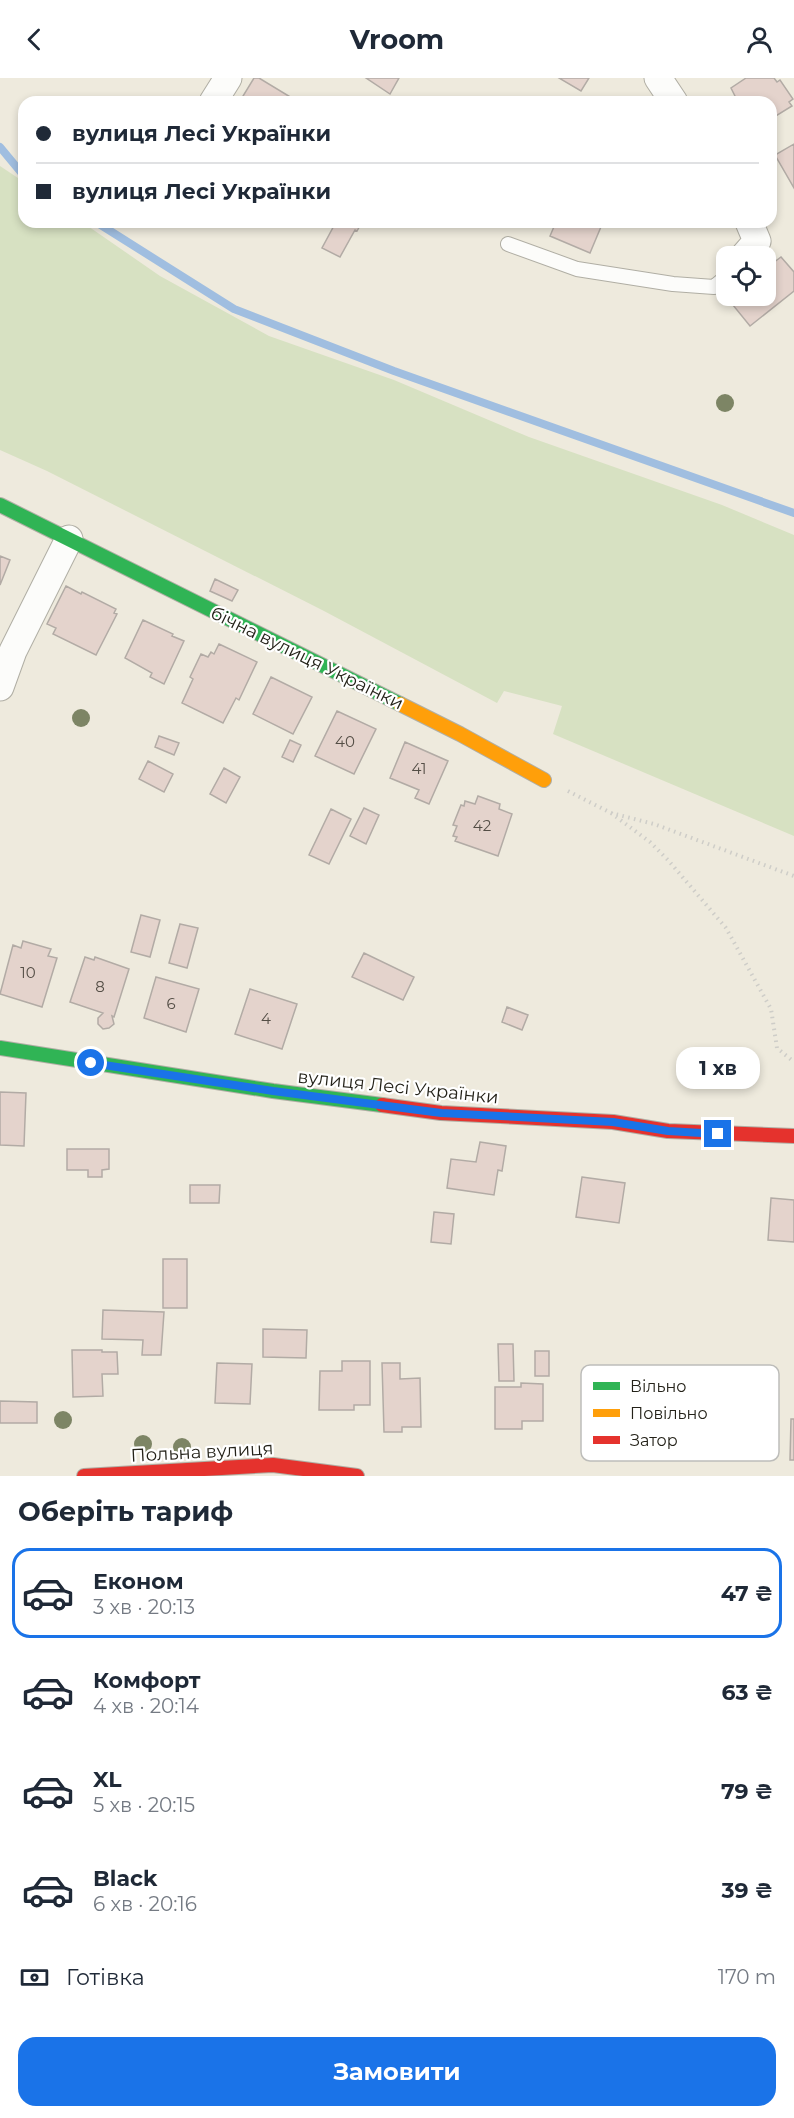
<!DOCTYPE html>
<html lang="uk">
<head>
<meta charset="utf-8">
<style>
  body { margin:0; font-family:Montserrat,sans-serif; background:#f6f6f7; color:#1f2937; height:100vh; display:flex; flex-direction:column; font-size:22px; white-space:nowrap }
  * { box-sizing:border-box; margin:0 }
  p { font-size:20px; color:#747a83 }
  .icon { flex:none; width:33px; height:33px; fill:none; stroke:currentColor; stroke-width:2; stroke-linecap:round; stroke-linejoin:round }
  .map { position:relative; height:1398px; overflow:hidden }
  .panel { display:flex; flex-direction:column; background:#fff; flex:1 }
  .panel>* { flex:none }
  .banner { position:absolute; left:18px; top:18px; width:759px; height:132px; border-radius:18px; box-shadow:0 3px 9px #0003; display:grid; align-content:center; height:132px; padding:0 18px; background:#fff }
  .controls { position:absolute; left:716px; top:168px; display:grid; gap:12px }
  .controls a { display:grid; place-items:center; width:60px; height:60px; border-radius:12px; background:#fff; box-shadow:0 3px 9px #0003; font-size:30px }
  .end { position:absolute; width:27px; height:27px; margin:-14px; border:8px solid #1a73e8; background:#fff; box-shadow:0 0 0 3px #fff }
  .from { border-radius:50% }
  .bubble { position:absolute; height:42px; border-radius:18px; background:#fff; box-shadow:0 3px 9px #0003; font-size:20px; font-weight:700; line-height:42px; text-align:center }
  .banner b { display:flex; align-items:center; gap:21px; height:57px; font-size:22px }
  .banner b+b { border-top:2px solid #e0e1e3 }
  .banner i { width:15px; height:15px; background:#1f2937 }
  ul { padding:0; list-style:none }
  li { display:flex; align-items:center; gap:18px; height:90px; margin:0 12px 9px; padding:0 6px; border:3px solid transparent; border-radius:18px }
  li div { flex:1 }
  li b { display:block; font-size:22px }
  li em { font-style:normal; font-weight:700 }
  li.on { border-color:#1a73e8 }
  li>.icon { width:54px; height:54px; stroke-width:1.5 }
  h2 { padding:0 18px; font-size:27px; line-height:72px }
  .pay { display:flex; align-items:center; gap:15px; height:66px; padding:0 18px; font-size:22px }
  .pay p { margin-inline-start:auto }
  .cta { display:flex; gap:12px; margin-top:auto; padding:12px 18px }
  .cta a { flex:1; height:69px; border-radius:18px; background:#1a73e8; color:#fff; font-size:24px; font-weight:700; line-height:69px; text-align:center }
  header { display:flex; justify-content:space-between; align-items:center; height:78px; padding:0 18px; background:#fff; font-size:27px; font-weight:700 }
  .map>svg:first-child { display:block }
  .green { fill:#d7e1c2 }
  .lines { fill:none; stroke-linecap:round; stroke-linejoin:round }
  .stream { stroke:#a0bee0; stroke-width:8 }
  .building { fill:#e4d3cc; stroke:#b2aba5; stroke-width:1.5 }
  .lane-casing { stroke:#b0aea4; stroke-width:16 }
  .street-casing { stroke:#b0aea4; stroke-width:29 }
  .fast-casing { stroke:#b0aea4; stroke-width:16 }
  .slow-casing { stroke:#b0aea4; stroke-width:16 }
  .jam-casing { stroke:#b0aea4; stroke-width:16 }
  .path { stroke:#cecdc8; stroke-width:4; stroke-dasharray:1.5 4.5; stroke-linecap:butt }
  .lane { stroke:#fcfcfa; stroke-width:14 }
  .street { stroke:#fcfcfa; stroke-width:27 }
  .fast { stroke:#30b455; stroke-width:14 }
  .slow { stroke:#ff9f0a; stroke-width:14 }
  .jam { stroke:#e5322d; stroke-width:14 }
  .tree { fill:#7d8565 }
  .route { stroke:#1a73e8; stroke-width:8 }
  .labels { text-anchor:middle; stroke-width:4.5; stroke-linejoin:round; paint-order:stroke }
  .number-label { font-size:15px; fill:#544e46 }
  .street-label { font-size:18px; fill:#242219; stroke:#fff }
  .key { fill:#fff; stroke:#bdbdba; stroke-width:1.5 }
  .key-label { font-size:16px; fill:#242219 }
</style>
</head>
<body>
<header><svg class="icon" aria-label="back" viewBox="0 0 24 24"><path d="M15 5l-7 7 7 7"/></svg>Vroom<svg class="icon" aria-label="person" viewBox="0 0 24 24"><circle cx="12" cy="8" r="4"/><path d="M4 21q1-7 8-7t8 7"/></svg></header>
<div class="map">
<svg width="794" height="1398" viewBox="0 0 794 1398">
  <rect width="100%" height="100%" fill="#eeeadd"/>
  <!-- green -->
  <path class="green" d="M 0,88 L 24,104 L 24,144 L 82,144 L 160,198 L 269,258 L 394,302 L 529,359 L 722,427 L 794,457 L 794,758 L 553,656 L 562,628 L 504,613 L 497,625 L 324,533 L 47,393 L 0,372 Z"/>
  <g class="lines">
    <!-- stream -->
    <path class="stream" d="M 0,69 L 24,98
      M 96,144 L 234,231 L 394,293 L 794,435"/>
  </g>
  <!-- building -->
  <path class="building" d="M 254,0 L 259,0 L 292,20 L 289,24 L 245,24 L 247,21 L 243,18 Z
    M 366,0 L 399,0 L 390,16 Z
    M 559,0 L 589,0 L 581,13 Z
    M 746,0 L 774,0 L 777,4 L 780,2 L 793,21 L 789,24 L 792,28 L 771,41 L 771,24 L 738,24 L 731,10 Z
    M 794,66 L 794,110 L 775,77 Z
    M 336,144 L 362,144 L 357,153 L 355,152 L 340,179 L 322,170 Z
    M 556,144 L 603,144 L 590,175 L 550,158 Z
    M 781,179 L 794,194 L 794,213 L 750,248 L 728,221 L 732,218 L 765,218 L 765,191 Z
    M 0,478 L 10,482 L 0,507 Z
    M 215,501 L 238,512 L 232,523 L 210,513 Z
    M 66,508 L 81,516 L 82,514 L 116,531 L 114,535 L 117,536 L 96,577 L 53,556 L 56,550 L 47,546 Z
    M 143,542 L 173,556 L 172,558 L 184,563 L 164,606 L 150,599 L 152,595 L 125,580 Z
    M 219,566 L 257,584 L 239,622 L 236,620 L 223,645 L 182,625 L 193,601 L 190,599 L 201,576 L 208,579 L 211,574 L 214,576 Z
    M 271,599 L 312,619 L 293,656 L 253,636 Z
    M 337,633 L 376,651 L 354,696 L 315,678 Z
    M 159,658 L 179,665 L 174,677 L 155,669 Z
    M 290,662 L 301,667 L 293,684 L 282,679 Z
    M 405,664 L 448,683 L 429,726 L 415,720 L 419,712 L 390,700 Z
    M 148,683 L 173,696 L 164,714 L 139,701 Z
    M 224,690 L 240,699 L 226,725 L 210,716 Z
    M 478,718 L 500,726 L 499,731 L 512,736 L 498,778 L 455,763 L 457,759 L 453,758 L 457,748 L 453,747 L 461,727 L 464,728 L 465,723 L 475,726 Z
    M 364,730 L 379,737 L 366,766 L 350,758 Z
    M 331,731 L 351,741 L 329,786 L 309,777 Z
    M 141,837 L 160,842 L 150,879 L 131,874 Z
    M 180,846 L 198,850 L 187,890 L 169,885 Z
    M 23,863 L 51,871 L 48,878 L 57,880 L 42,929 L 0,916 L 13,867 L 21,870 Z
    M 364,875 L 414,899 L 403,922 L 352,899 Z
    M 85,879 L 94,882 L 95,879 L 129,891 L 114,939 L 112,938 L 114,946 L 109,950 L 103,951 L 98,946 L 98,940 L 103,935 L 70,924 Z
    M 156,899 L 199,911 L 186,954 L 144,940 Z
    M 250,911 L 297,926 L 282,971 L 235,956 Z
    M 507,929 L 528,937 L 522,952 L 502,944 Z
    M 0,1014 L 26,1015 L 24,1068 L 0,1067 Z
    M 480,1064 L 506,1068 L 502,1093 L 498,1092 L 494,1117 L 447,1110 L 451,1081 L 476,1084 Z
    M 67,1071 L 109,1071 L 109,1091 L 102,1092 L 102,1099 L 88,1099 L 88,1092 L 67,1092 Z
    M 582,1099 L 625,1105 L 619,1145 L 576,1139 Z
    M 190,1107 L 220,1107 L 219,1125 L 190,1125 Z
    M 771,1120 L 794,1122 L 794,1164 L 768,1162 Z
    M 434,1134 L 454,1136 L 451,1166 L 431,1164 Z
    M 163,1181 L 187,1181 L 187,1230 L 163,1230 Z
    M 103,1232 L 164,1234 L 161,1277 L 142,1277 L 143,1262 L 102,1261 Z
    M 263,1251 L 307,1252 L 306,1280 L 263,1279 Z
    M 498,1266 L 513,1266 L 514,1303 L 499,1303 Z
    M 72,1272 L 102,1272 L 102,1274 L 117,1274 L 118,1296 L 102,1296 L 103,1318 L 73,1319 Z
    M 535,1273 L 549,1273 L 549,1298 L 535,1298 Z
    M 342,1283 L 370,1283 L 370,1327 L 354,1327 L 354,1332 L 319,1332 L 320,1293 L 342,1293 Z
    M 217,1285 L 252,1286 L 250,1326 L 215,1325 Z
    M 382,1285 L 400,1285 L 400,1301 L 420,1300 L 421,1349 L 402,1349 L 402,1354 L 384,1354 Z
    M 521,1305 L 543,1306 L 543,1343 L 522,1343 L 522,1351 L 495,1351 L 495,1309 L 521,1309 Z
    M 0,1323 L 37,1324 L 37,1345 L 0,1345 Z
    M 791,1341 L 794,1341 L 794,1382 L 790,1382 Z"/>
  <g class="lines">
    <!-- lane casing -->
    <g class="lane-casing">
      <path id="lane" d="M 508,166 L 577,191 L 673,206 L 714,209 L 726,199"/>
    </g>
    <!-- street casing -->
    <g class="street-casing">
      <path id="street" d="M 658,0 L 674,24
        M 213,24 L 228,0
        M 744,178 L 757,163 L 749,144
        M 0,609 L 13,573 L 69,461"/>
    </g>
    <!-- fast casing -->
    <g class="fast-casing">
      <path id="fast" d="M 0,427 L 400,626
        M 0,970 L 273,1013 L 382,1027"/>
    </g>
    <!-- slow casing -->
    <g class="slow-casing">
      <path id="slow" d="M 400,626 L 460,656 L 544,702"/>
    </g>
    <!-- jam casing -->
    <g class="jam-casing">
      <path id="jam" d="M 382,1027 L 441,1035 L 613,1044 L 668,1053 L 794,1058
        M 84,1398 L 273,1387 L 357,1398"/>
    </g>
    <!-- path -->
    <path class="path" d="M 568,713 L 611,735 L 654,746 L 794,798
      M 611,735 L 650,764 L 668,782 L 726,850 L 771,931 L 777,970 L 794,984"/>
    <!-- lane -->
    <use href="#lane" class="lane"/>
    <!-- street -->
    <use href="#street" class="street"/>
    <!-- fast -->
    <use href="#fast" class="fast"/>
    <!-- slow -->
    <use href="#slow" class="slow"/>
    <!-- jam -->
    <use href="#jam" class="jam"/>
  </g>
  <!-- trees -->
  <g class="tree">
    <circle cx="725" cy="325" r="9"/>
    <circle cx="81" cy="640" r="9"/>
    <circle cx="63" cy="1342" r="9"/>
    <circle cx="143" cy="1366" r="9"/>
    <circle cx="182" cy="1369" r="9"/>
  </g>
  <g class="lines">
    <!-- route -->
    <path class="route" d="M 91,985 L 273,1013 L 441,1035 L 613,1044 L 668,1053 L 718,1056"/>
  </g>
  <g class="labels">
    <!-- number labels -->
    <g class="number-label">
      <text x="345" y="669">40</text>
      <text x="419" y="696">41</text>
      <text x="482" y="753">42</text>
      <text x="28" y="900">10</text>
      <text x="100" y="914">8</text>
      <text x="171" y="931">6</text>
      <text x="266" y="946">4</text>
    </g>
    <!-- street labels -->
    <g class="street-label">
      <text transform="translate(307 580) rotate(26)" y="6">бічна вулиця Українки</text>
      <text transform="translate(398 1009) rotate(6)" y="6">вулиця Лесі Українки</text>
      <text transform="translate(202 1374) rotate(-3)" y="6">Польна вулиця</text>
    </g>
  </g>
  <!-- legend -->
  <rect x="581" y="1287" width="198" height="96" rx="9" class="key"/>
  <rect x="593" y="1304" width="27" height="8" fill="#30b455"/>
  <rect x="593" y="1331" width="27" height="8" fill="#ff9f0a"/>
  <rect x="593" y="1358" width="27" height="8" fill="#e5322d"/>
  <g class="key-label">
    <text x="630" y="1314">Вільно</text>
    <text x="630" y="1341">Повільно</text>
    <text x="630" y="1368">Затор</text>
  </g>
</svg>
<div class="controls">
<a><svg class="icon" aria-label="locate" viewBox="0 0 24 24"><circle cx="12" cy="12" r="6"/><path d="M12 2v4M12 18v4M2 12h4M18 12h4"/></svg></a>
</div>
<i class="end from" style="left:91px;top:985px"></i>
<i class="end" style="left:718px;top:1056px"></i>
<div class="bubble" style="left:676px;top:969px;width:84px">1 хв</div>
<div class="banner">
<b><i class="from"></i>вулиця Лесі Українки</b>
<b><i></i>вулиця Лесі Українки</b>
</div>
</div>
<section class="panel">
<h2>Оберіть тариф</h2>
<ul>
<li class="on"><svg class="icon" aria-label="car" viewBox="0 0 24 24"><path d="M5 17H2v-5l4-1 3-4h7l3 4 3 1v5h-3M9 17h6M6 11h13"/><circle cx="7" cy="17" r="2"/><circle cx="17" cy="17" r="2"/></svg><div><b>Економ</b><p>3 хв · 20:13</p></div><em>47 ₴</em></li>
<li><svg class="icon" aria-label="car" viewBox="0 0 24 24"><path d="M5 17H2v-5l4-1 3-4h7l3 4 3 1v5h-3M9 17h6M6 11h13"/><circle cx="7" cy="17" r="2"/><circle cx="17" cy="17" r="2"/></svg><div><b>Комфорт</b><p>4 хв · 20:14</p></div><em>63 ₴</em></li>
<li><svg class="icon" aria-label="car" viewBox="0 0 24 24"><path d="M5 17H2v-5l4-1 3-4h7l3 4 3 1v5h-3M9 17h6M6 11h13"/><circle cx="7" cy="17" r="2"/><circle cx="17" cy="17" r="2"/></svg><div><b>XL</b><p>5 хв · 20:15</p></div><em>79 ₴</em></li>
<li><svg class="icon" aria-label="car" viewBox="0 0 24 24"><path d="M5 17H2v-5l4-1 3-4h7l3 4 3 1v5h-3M9 17h6M6 11h13"/><circle cx="7" cy="17" r="2"/><circle cx="17" cy="17" r="2"/></svg><div><b>Black</b><p>6 хв · 20:16</p></div><em>39 ₴</em></li>
</ul>
<div class="pay"><svg class="icon" aria-label="cash" viewBox="0 0 24 24"><path d="M3 7h18v10H3z"/><circle cx="12" cy="12" r="2"/></svg>Готівка<p>170 m</p></div>
<div class="cta"><a>Замовити</a></div>
</section>
</body>
</html>
